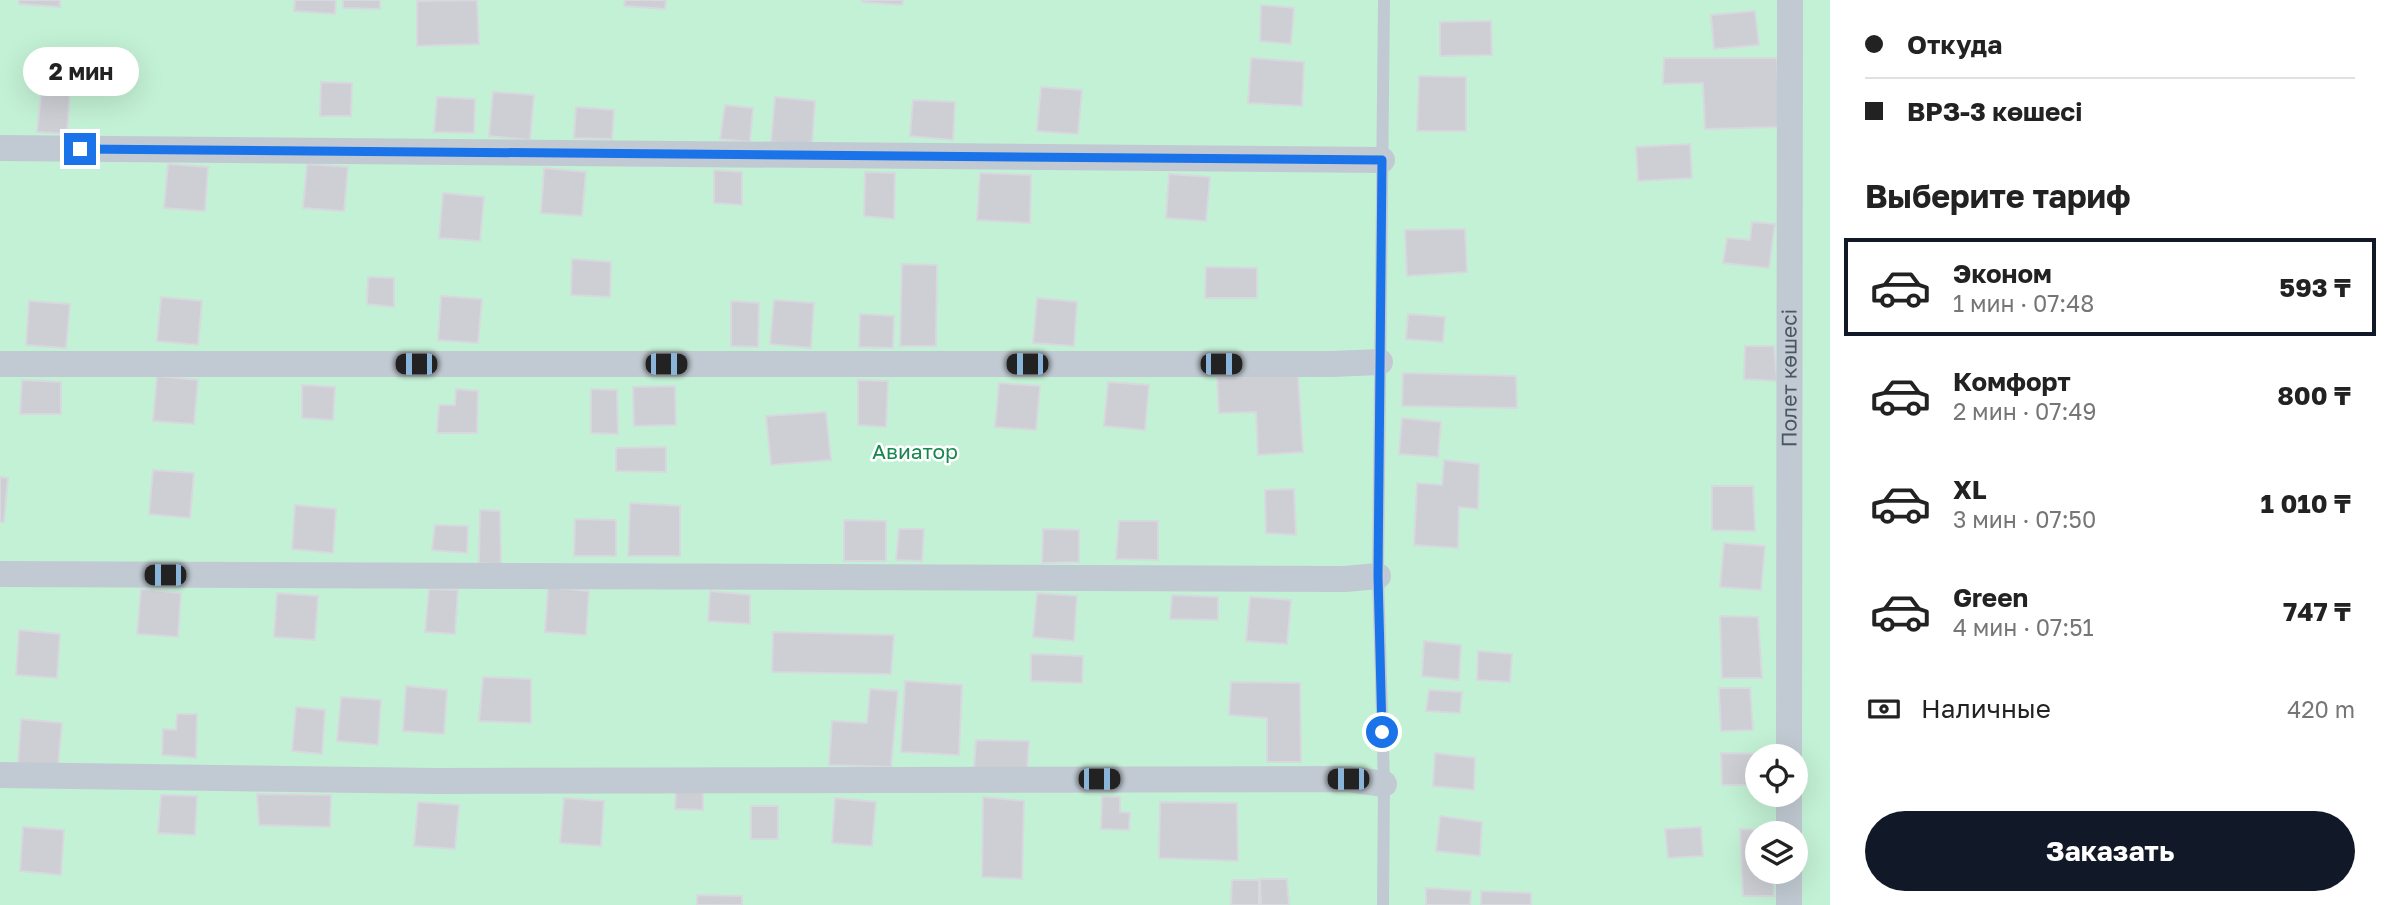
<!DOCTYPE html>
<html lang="ru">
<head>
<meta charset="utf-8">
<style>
  body { margin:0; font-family:"Golos Text",sans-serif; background:#f6f6f6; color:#222; height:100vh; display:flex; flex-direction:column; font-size:26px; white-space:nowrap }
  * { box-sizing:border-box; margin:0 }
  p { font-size:23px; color:#767676 }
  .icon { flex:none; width:38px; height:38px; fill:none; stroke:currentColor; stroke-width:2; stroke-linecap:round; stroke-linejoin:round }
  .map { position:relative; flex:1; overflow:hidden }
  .panel { display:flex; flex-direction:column; background:#fff; width:560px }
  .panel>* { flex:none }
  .hud { display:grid; align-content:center; height:154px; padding:0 35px; background:#fff }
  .buttons { position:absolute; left:1745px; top:744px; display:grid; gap:14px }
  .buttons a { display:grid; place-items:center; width:63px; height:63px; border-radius:50%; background:#fff; box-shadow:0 7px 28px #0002; font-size:35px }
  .end { position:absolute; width:32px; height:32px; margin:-16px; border:9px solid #1a73e8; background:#fff; box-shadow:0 0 0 4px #fff }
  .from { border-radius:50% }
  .bubble { position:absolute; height:49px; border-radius:24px; background:#fff; box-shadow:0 7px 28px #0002; font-size:23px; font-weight:700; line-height:49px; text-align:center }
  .car { position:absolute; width:21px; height:42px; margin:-21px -10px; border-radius:9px; box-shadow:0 0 5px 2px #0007; background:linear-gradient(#222 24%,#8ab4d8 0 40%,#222 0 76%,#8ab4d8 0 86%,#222 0) }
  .hud b { display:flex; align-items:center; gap:24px; height:66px; font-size:26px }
  .hud b+b { border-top:2px solid #e0e0e0 }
  .hud i { width:18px; height:18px; background:#222 }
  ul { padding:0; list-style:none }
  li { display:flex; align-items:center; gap:21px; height:98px; margin:0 14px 10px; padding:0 21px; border:4px solid transparent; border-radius:0px }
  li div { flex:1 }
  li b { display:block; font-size:26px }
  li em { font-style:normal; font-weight:700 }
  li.active { border-color:#111827 }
  li>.icon { width:63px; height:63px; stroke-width:1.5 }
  h2 { padding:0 35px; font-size:32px; line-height:84px }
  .pay { display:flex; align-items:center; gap:18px; height:77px; padding:0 35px; font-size:26px }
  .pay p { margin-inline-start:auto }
  .cta { display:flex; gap:14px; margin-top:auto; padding:14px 35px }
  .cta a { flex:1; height:80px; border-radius:42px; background:#111827; color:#fff; font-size:28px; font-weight:700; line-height:80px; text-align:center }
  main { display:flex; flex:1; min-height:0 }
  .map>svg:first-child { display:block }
  .green { fill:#c3f1d5; fill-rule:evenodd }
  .building { fill:#cdcfd5; stroke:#d7d9de; stroke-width:2 }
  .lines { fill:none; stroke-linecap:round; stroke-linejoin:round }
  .service { stroke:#c1cad2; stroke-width:12 }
  .minor { stroke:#c1cad2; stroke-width:26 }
  .route { stroke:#1a73e8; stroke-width:9 }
  .labels { text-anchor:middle; stroke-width:5; stroke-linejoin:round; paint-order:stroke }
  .street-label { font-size:21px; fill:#4a5661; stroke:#fff }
  .park-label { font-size:21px; fill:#17864f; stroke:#fff }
</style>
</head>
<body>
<main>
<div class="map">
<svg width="1830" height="905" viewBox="0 0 1830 905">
  <rect width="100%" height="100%" fill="#f5f3f3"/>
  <!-- green -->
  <path class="green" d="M 0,0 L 1830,0 L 1830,905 L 0,905 ZM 1757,756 L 1796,756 L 1796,794 L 1757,794 ZM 1757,833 L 1796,833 L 1796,872 L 1757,872 Z"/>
  <!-- building -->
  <path class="building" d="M 19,0 L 60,0 L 60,7 L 19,4 Z
    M 295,0 L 336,0 L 335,14 L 294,11 Z
    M 343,0 L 380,0 L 380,9 L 343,8 Z
    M 477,0 L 479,44 L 417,46 L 417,1 Z
    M 625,0 L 666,0 L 665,9 L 624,6 Z
    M 862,0 L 903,0 L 902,5 L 862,2 Z
    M 1261,5 L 1294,8 L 1291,44 L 1260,41 Z
    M 1755,11 L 1759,45 L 1714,49 L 1711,15 Z
    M 1491,21 L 1492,55 L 1440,56 L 1440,22 Z
    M 1251,58 L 1304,62 L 1302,106 L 1248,103 Z
    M 1664,58 L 1777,58 L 1780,127 L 1705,129 L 1703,83 L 1663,84 Z
    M 1419,76 L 1466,77 L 1466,131 L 1417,131 Z
    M 321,82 L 352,83 L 351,116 L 320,116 Z
    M 42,86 L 70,90 L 67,134 L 37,132 Z
    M 1041,87 L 1082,90 L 1078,134 L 1037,131 Z
    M 493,92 L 534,95 L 530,140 L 489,136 Z
    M 437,97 L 475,99 L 474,133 L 434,132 Z
    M 775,97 L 815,101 L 812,145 L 771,142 Z
    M 913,100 L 955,102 L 953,140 L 910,136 Z
    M 725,105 L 753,108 L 750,142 L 720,139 Z
    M 576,107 L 614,110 L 612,139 L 574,138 Z
    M 1690,144 L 1692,178 L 1638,181 L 1636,147 Z
    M 168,164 L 208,167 L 205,211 L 164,208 Z
    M 307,164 L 348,167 L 344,211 L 303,208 Z
    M 544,168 L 586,172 L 582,216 L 541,213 Z
    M 714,170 L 742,172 L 742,205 L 714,203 Z
    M 865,172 L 895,173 L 894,219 L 864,216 Z
    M 980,173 L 1031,175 L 1030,223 L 977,220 Z
    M 1169,174 L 1210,177 L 1206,221 L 1166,218 Z
    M 443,193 L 484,197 L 480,241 L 439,238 Z
    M 1752,222 L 1775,224 L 1769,268 L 1723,263 L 1727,238 L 1750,240 Z
    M 1465,229 L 1467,272 L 1407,276 L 1405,230 Z
    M 572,259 L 611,262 L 610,297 L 571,295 Z
    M 902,264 L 937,265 L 936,346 L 900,346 Z
    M 1206,267 L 1257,268 L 1257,298 L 1205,298 Z
    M 368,277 L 394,278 L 394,307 L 367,304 Z
    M 441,296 L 482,299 L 478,343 L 438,340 Z
    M 161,297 L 202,301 L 198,345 L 157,341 Z
    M 1037,298 L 1077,302 L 1074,346 L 1033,343 Z
    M 774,300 L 814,303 L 811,348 L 770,344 Z
    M 29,301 L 70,304 L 66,348 L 26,345 Z
    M 731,301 L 759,303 L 758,347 L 731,346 Z
    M 860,314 L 894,316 L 893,348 L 859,347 Z
    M 1408,314 L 1445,317 L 1443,342 L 1406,339 Z
    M 1745,346 L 1774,346 L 1777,381 L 1744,379 Z
    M 1403,373 L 1516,376 L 1517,408 L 1402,406 Z
    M 1298,375 L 1303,452 L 1258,455 L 1256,412 L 1219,413 L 1217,377 Z
    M 157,376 L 198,380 L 194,424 L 153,421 Z
    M 22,380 L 61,382 L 61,414 L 20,414 Z
    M 858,380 L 888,381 L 886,427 L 858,425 Z
    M 1108,382 L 1149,385 L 1145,430 L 1104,426 Z
    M 999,383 L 1040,386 L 1036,430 L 995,427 Z
    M 302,385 L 335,387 L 333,420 L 302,418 Z
    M 675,386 L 676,425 L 634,426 L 633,387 Z
    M 456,389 L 478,391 L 477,433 L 437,433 L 439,405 L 455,405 Z
    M 591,389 L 617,390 L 618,434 L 591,433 Z
    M 826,412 L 831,460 L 771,465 L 766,416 Z
    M 1402,418 L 1441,422 L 1438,457 L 1399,454 Z
    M 666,447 L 666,472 L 616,471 L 616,448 Z
    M 1444,460 L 1479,464 L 1478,509 L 1459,507 L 1458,548 L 1414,545 L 1417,483 L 1442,485 Z
    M 153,470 L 194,473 L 190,518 L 149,514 Z
    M 0,477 L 8,478 L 4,522 L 0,522 Z
    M 1712,486 L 1753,486 L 1755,531 L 1712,530 Z
    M 1294,489 L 1296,535 L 1266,533 L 1265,490 Z
    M 630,503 L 680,506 L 680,556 L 628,556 Z
    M 295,505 L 336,509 L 333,553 L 292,549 Z
    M 480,510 L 500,511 L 501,564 L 479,563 Z
    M 575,519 L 616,520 L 616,556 L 574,556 Z
    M 844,520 L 886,521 L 886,561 L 844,561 Z
    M 1119,521 L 1158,521 L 1158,560 L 1116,559 Z
    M 435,525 L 468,526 L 467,553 L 432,550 Z
    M 899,529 L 924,529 L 922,561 L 896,560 Z
    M 1043,529 L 1079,530 L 1079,562 L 1042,563 Z
    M 1724,543 L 1765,546 L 1761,590 L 1720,587 Z
    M 548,587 L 589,591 L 586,635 L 545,632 Z
    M 141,589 L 181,593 L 178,637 L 137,634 Z
    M 429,589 L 458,590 L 455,634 L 425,632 Z
    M 710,591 L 750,595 L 750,624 L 708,621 Z
    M 277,593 L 318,596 L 315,640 L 274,637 Z
    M 1037,593 L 1077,596 L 1074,641 L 1033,637 Z
    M 1172,595 L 1218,597 L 1218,620 L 1170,619 Z
    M 1250,597 L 1291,600 L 1287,644 L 1246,641 Z
    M 1720,616 L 1758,617 L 1762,678 L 1722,678 Z
    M 19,630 L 60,634 L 57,678 L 16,675 Z
    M 773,632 L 894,635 L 891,674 L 772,672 Z
    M 1424,641 L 1461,645 L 1459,680 L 1422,676 Z
    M 1478,651 L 1512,654 L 1510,682 L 1477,680 Z
    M 1031,654 L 1083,656 L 1082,683 L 1031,681 Z
    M 483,677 L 531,679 L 531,723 L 479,721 Z
    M 905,681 L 962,685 L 959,755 L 901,752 Z
    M 1231,682 L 1300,683 L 1301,762 L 1267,762 L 1267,718 L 1229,715 Z
    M 406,686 L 447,690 L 444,734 L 403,731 Z
    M 1719,688 L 1750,688 L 1753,730 L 1721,731 Z
    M 870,689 L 898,691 L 891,767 L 829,765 L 832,721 L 867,723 Z
    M 1429,690 L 1462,692 L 1460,713 L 1426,711 Z
    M 341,697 L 381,700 L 378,745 L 337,741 Z
    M 296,707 L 325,710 L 322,754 L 292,751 Z
    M 177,714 L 197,714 L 196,758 L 162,755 L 163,729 L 176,730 Z
    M 21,719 L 62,723 L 58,767 L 18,764 Z
    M 976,740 L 1029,741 L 1027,771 L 974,768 Z
    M 1435,753 L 1475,758 L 1474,790 L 1433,786 Z
    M 1721,753 L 1769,754 L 1769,756 L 1757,756 L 1757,785 L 1722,785 Z
    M 676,790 L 703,790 L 703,810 L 675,809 Z
    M 257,794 L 331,795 L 330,827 L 259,825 Z
    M 161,795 L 197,796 L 195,835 L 158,833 Z
    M 1102,796 L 1120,797 L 1120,812 L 1130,813 L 1129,830 L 1101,829 Z
    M 983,797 L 1024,801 L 1022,879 L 982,877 Z
    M 564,798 L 604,801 L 601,846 L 560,843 Z
    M 835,798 L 876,802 L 872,846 L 832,843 Z
    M 418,802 L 459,805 L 455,849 L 414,846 Z
    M 1160,802 L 1237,803 L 1238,861 L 1159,858 Z
    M 751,806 L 778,806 L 778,839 L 751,839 Z
    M 1440,816 L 1482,822 L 1480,856 L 1436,851 Z
    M 23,827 L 64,830 L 61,875 L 20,871 Z
    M 1701,827 L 1703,856 L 1668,858 L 1665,829 Z
    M 1740,829 L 1771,830 L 1771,833 L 1757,833 L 1757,872 L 1773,872 L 1774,896 L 1743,896 Z
    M 1260,879 L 1287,879 L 1289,905 L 1261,905 Z
    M 1232,880 L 1259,880 L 1259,905 L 1231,905 Z
    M 1426,888 L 1471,891 L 1470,905 L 1426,905 Z
    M 1481,891 L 1531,893 L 1531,905 L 1481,905 Z
    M 697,895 L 742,896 L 742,905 L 697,905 Z"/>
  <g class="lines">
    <!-- service -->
    <path class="service" d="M 1383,905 L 1384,784 L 1378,576 L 1384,0"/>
    <!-- minor -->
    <g class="minor">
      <path d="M 0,148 L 1382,160"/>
      <path d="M 0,364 L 1332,364 L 1380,362"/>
      <path d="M 0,574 L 1345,579 L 1378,576"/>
      <path id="s1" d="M 1789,756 L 1790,0"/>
      <path d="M 0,775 L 437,781 L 1348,779 L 1384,784"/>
      <path d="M 1789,833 L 1789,794"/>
      <path d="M 1789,905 L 1789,872"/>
    </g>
  </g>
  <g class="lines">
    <!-- route -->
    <path class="route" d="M 80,149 L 1382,160 L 1378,576 L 1382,732"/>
  </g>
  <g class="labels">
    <!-- street labels -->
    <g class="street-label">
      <text dy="7" stroke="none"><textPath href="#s1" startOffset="378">Полет көшесі</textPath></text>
    </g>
    <!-- park labels -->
    <g class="park-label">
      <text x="915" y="459">Авиатор</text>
    </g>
  </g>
</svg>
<div class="buttons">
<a><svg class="icon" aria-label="locate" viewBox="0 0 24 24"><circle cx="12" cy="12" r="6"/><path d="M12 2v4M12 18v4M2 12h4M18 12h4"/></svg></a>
<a><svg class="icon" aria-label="layers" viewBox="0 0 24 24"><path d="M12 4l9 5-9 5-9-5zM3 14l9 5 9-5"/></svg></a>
</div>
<i class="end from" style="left:1382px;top:732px"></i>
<i class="end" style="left:80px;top:149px"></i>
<div class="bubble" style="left:23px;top:47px;width:116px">2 мин</div>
<i class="car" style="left:416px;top:364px;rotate:270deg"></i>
<i class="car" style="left:666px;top:364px;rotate:90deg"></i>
<i class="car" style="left:1027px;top:364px;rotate:270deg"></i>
<i class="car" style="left:1221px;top:364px;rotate:90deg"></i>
<i class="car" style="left:165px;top:575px;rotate:270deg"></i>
<i class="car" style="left:1099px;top:779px;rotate:90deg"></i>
<i class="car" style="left:1348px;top:779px;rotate:270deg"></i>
</div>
<section class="panel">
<div class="hud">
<b><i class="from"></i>Откуда</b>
<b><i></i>ВРЗ-3 көшесі</b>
</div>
<h2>Выберите тариф</h2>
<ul>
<li class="active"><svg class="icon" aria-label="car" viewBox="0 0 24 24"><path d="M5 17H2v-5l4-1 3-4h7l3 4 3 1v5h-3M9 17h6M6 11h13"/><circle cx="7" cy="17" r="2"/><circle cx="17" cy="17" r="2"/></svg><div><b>Эконом</b><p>1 мин · 07:48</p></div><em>593 ₸</em></li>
<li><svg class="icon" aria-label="car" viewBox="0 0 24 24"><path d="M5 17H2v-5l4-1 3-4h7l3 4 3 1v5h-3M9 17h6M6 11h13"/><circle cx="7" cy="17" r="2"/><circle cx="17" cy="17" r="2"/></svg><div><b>Комфорт</b><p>2 мин · 07:49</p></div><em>800 ₸</em></li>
<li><svg class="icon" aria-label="car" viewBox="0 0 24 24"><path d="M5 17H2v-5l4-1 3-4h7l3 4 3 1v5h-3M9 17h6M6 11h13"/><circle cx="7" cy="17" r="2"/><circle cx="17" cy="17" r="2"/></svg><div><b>XL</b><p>3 мин · 07:50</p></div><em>1 010 ₸</em></li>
<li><svg class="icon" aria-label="car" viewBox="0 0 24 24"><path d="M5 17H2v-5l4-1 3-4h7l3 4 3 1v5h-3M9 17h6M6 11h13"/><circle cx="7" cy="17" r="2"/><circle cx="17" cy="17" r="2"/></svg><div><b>Green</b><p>4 мин · 07:51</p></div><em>747 ₸</em></li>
</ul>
<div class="pay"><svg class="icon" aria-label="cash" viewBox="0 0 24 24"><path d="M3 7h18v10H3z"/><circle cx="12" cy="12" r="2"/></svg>Наличные<p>420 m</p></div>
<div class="cta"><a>Заказать</a></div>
</section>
</main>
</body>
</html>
